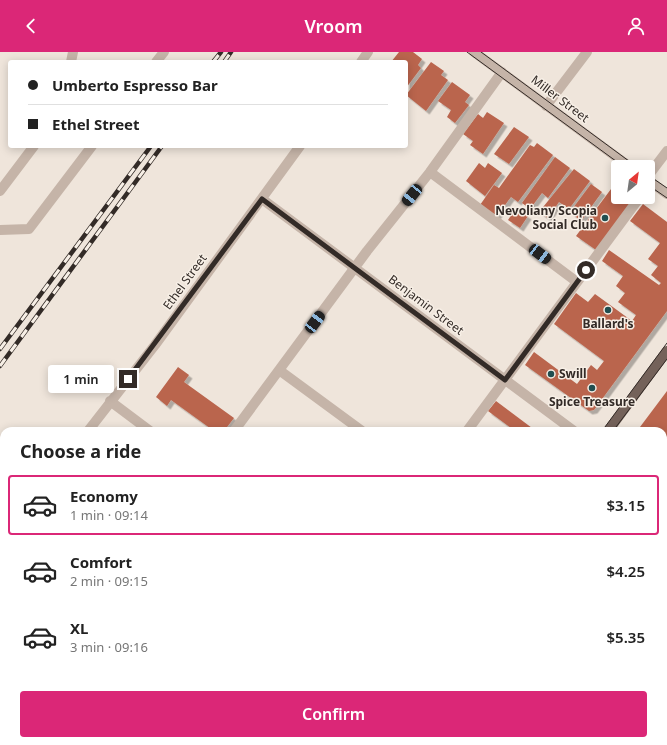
<!DOCTYPE html>
<html lang="en">
<head>
<meta charset="utf-8">
<style>
  body { margin:0; font-family:"Noto Sans",sans-serif; background:#f6f6f6; color:#222; height:100vh; display:flex; flex-direction:column; font-size:15px; white-space:nowrap }
  * { box-sizing:border-box; margin:0 }
  p { font-size:13px; color:#767676 }
  .icon { flex:none; width:22px; height:22px; fill:none; stroke:currentColor; stroke-width:2; stroke-linecap:round; stroke-linejoin:round }
  .map { position:relative; flex:1; overflow:hidden }
  .sheet { position:absolute; left:0px; top:375px; width:667px; height:318px; display:flex; flex-direction:column; background:#fff; border-radius:12px 12px 0 0; box-shadow:0 2px 10px #0003 }
  .sheet>* { flex:none }
  .hud { position:absolute; left:8px; top:8px; width:400px; height:88px; border-radius:4px; box-shadow:0 2px 10px #0003; display:grid; align-content:center; height:88px; padding:0 20px; background:#fff }
  .needle { width:26px; rotate:29deg }
  .tools { position:absolute; left:611px; top:108px; display:grid; gap:8px }
  .tools a { display:grid; place-items:center; width:44px; height:44px; border-radius:4px; background:#fff; box-shadow:0 2px 10px #0003; font-size:20px }
  .end { position:absolute; width:18px; height:18px; margin:-9px; border:5px solid #332b27; background:#fff; box-shadow:0 0 0 2px #fff }
  .from { border-radius:50% }
  .bubble { position:absolute; height:28px; border-radius:4px; background:#fff; box-shadow:0 2px 10px #0003; font-size:13px; font-weight:600; line-height:28px; text-align:center }
  .car { position:absolute; width:12px; height:24px; margin:-12px -6px; border-radius:5px; box-shadow:0 0 3px 1px #0007; background:linear-gradient(#222 24%,#8ab4d8 0 40%,#222 0 76%,#8ab4d8 0 86%,#222 0) }
  .hud b { display:flex; align-items:center; gap:14px; height:38px; font-size:15px }
  .hud b+b { border-top:1px solid #e0e0e0 }
  .hud i { width:10px; height:10px; background:#222 }
  ul { padding:0; list-style:none }
  li { display:flex; align-items:center; gap:12px; height:60px; margin:0 8px 6px; padding:0 12px; border:2px solid transparent; border-radius:4px }
  li div { flex:1 }
  li b { display:block; font-size:15px }
  li em { font-style:normal; font-weight:600 }
  li.on { border-color:#db2777 }
  li>.icon { width:36px; height:36px; stroke-width:1.5 }
  h2 { padding:0 20px; font-size:18px; line-height:48px }
  .cta { display:flex; gap:8px; margin-top:auto; padding:8px 20px }
  .cta a { flex:1; height:46px; border-radius:4px; background:#db2777; color:#fff; font-size:16px; font-weight:600; line-height:46px; text-align:center }
  header { display:flex; justify-content:space-between; align-items:center; height:52px; padding:0 20px; background:#db2777; color:#fff; font-size:18px; font-weight:600 }
  .map>svg:first-child { display:block }
  .building { fill:#ba654e; filter:url(#shadow) }
  .lines { fill:none; stroke-linecap:round; stroke-linejoin:round }
  .minor { stroke:#c5b4a8; stroke-width:10 }
  .major { stroke:#74625a; stroke-width:10 }
  .tram { stroke:#332b27; stroke-width:1 }
  .rail-casing { stroke:#332b27; stroke-width:4.5 }
  .rail { stroke:#f7efe6; stroke-width:3; stroke-dasharray:9; stroke-linecap:butt }
  .route { stroke:#332b27; stroke-width:5 }
  .poi-dot { fill:#214e50; stroke:#f7efe6; stroke-width:1.5 }
  .labels { text-anchor:middle; stroke-width:3; stroke-linejoin:round; paint-order:stroke }
  .street-label { font-size:12px; fill:#332b27; stroke:#f7efe6 }
  .poi-label { font-size:12px; font-weight:bold; fill:#332b27; stroke:#f7efe6 }
</style>
</head>
<body>
<header><svg class="icon" aria-label="back" viewBox="0 0 24 24"><path d="M15 5l-7 7 7 7"/></svg>Vroom<svg class="icon" aria-label="person" viewBox="0 0 24 24"><circle cx="12" cy="8" r="4"/><path d="M4 21q1-7 8-7t8 7"/></svg></header>
<div class="map">
<svg width="667" height="693" viewBox="0 0 667 693">
  <defs>
    <filter id="shadow"><feDropShadow dx="3.5" dy="3.5" stdDeviation="0" flood-color="#0004"/></filter>
  </defs>
  <rect width="100%" height="100%" fill="#efe5db"/>
  <!-- building -->
  <path class="building" d="M 399,0 L 413,0 L 422,7 L 418,13 L 421,16 L 406,36 L 406,10 L 391,10 Z
    M 431,10 L 444,19 L 441,23 L 448,28 L 426,59 L 406,43 Z
    M 452,30 L 470,43 L 465,50 L 469,53 L 455,71 L 447,65 L 451,58 L 438,49 Z
    M 487,60 L 504,71 L 483,102 L 470,93 L 473,89 L 463,82 L 478,62 L 483,66 Z
    M 514,75 L 529,85 L 509,112 L 494,102 Z
    M 537,91 L 553,103 L 518,150 L 511,145 L 497,164 L 480,153 L 494,133 L 499,136 L 530,93 L 534,95 Z
    M 555,105 L 570,116 L 548,146 L 542,141 L 530,157 L 522,151 Z
    M 479,111 L 485,116 L 488,111 L 502,121 L 485,144 L 466,129 Z
    M 574,117 L 590,129 L 569,157 L 559,150 L 548,166 L 539,160 Z
    M 591,132 L 602,140 L 581,169 L 570,160 Z
    M 614,133 L 618,136 L 618,145 L 630,145 L 634,148 L 596,198 L 576,184 Z
    M 643,152 L 667,170 L 667,259 L 594,358 L 589,359 L 525,313 L 534,300 L 577,332 L 591,313 L 597,318 L 604,309 L 554,272 L 576,241 L 588,250 L 595,242 L 632,269 L 636,263 L 618,250 L 625,241 L 616,234 L 623,224 L 602,209 L 609,198 L 659,233 L 661,231 L 651,223 L 658,214 L 648,207 L 660,191 L 630,169 Z
    M 516,156 L 528,164 L 520,176 L 508,168 Z
    M 178,315 L 189,323 L 184,330 L 234,366 L 224,379 L 214,379 L 171,348 L 167,354 L 156,345 Z
    M 667,339 L 667,432 L 666,432 L 663,430 L 663,379 L 637,379 Z
    M 496,349 L 536,379 L 515,379 L 488,359 Z
    M 0,427 L 4,431 L 4,457 L 0,462 Z
    M 663,604 L 667,607 L 667,628 L 663,633 Z
    M 667,632 L 667,667 L 663,664 L 663,638 Z
    M 254,689 L 351,689 L 348,693 L 251,693 Z
    M 413,689 L 477,689 L 483,693 L 410,693 Z"/>
  <g class="lines">
    <!-- minor -->
    <path class="minor" d="M 474,0 L 630,115
      M 71,10 L 73,0
      M 156,10 L 164,0
      M 361,10 L 368,0
      M 546,54 L 587,0
      M 430,120 L 577,230
      M 648,124 L 667,99
      M 648,128 L 667,142
      M 0,139 L 34,94
      M 262,147 L 574,379
      M 0,178 L 29,177 L 92,94
      M 279,318 L 362,379
      M 110,349 L 150,379
      M 88,379 L 155,293 L 300,94
      M 234,379 L 367,199 L 430,120 L 502,20
      M 467,379 L 640,145
      M 663,489 L 667,483
      M 0,498 L 4,493
      M 663,546 L 667,545
      M 663,554 L 667,561
      M 663,571 L 667,568
      M 595,689 L 600,693
      M 115,693 L 118,689
      M 241,693 L 244,689
      M 527,693 L 530,689"/>
    <!-- major -->
    <path class="major" d="M 608,379 L 667,299
      M 375,693 L 378,689"/>
    <!-- tram -->
    <path class="tram" d="M 467,0 L 624,115
      M 481,0 L 637,115
      M 648,123 L 667,136
      M 648,133 L 667,146
      M 602,379 L 667,291
      M 613,379 L 667,307
      M 370,693 L 373,689
      M 380,693 L 382,689"/>
    <!-- rail casing -->
    <g class="rail-casing">
      <path id="rail" d="M 213,10 L 221,0
        M 224,10 L 231,0
        M 0,297 L 151,94
        M 0,314 L 162,94"/>
    </g>
    <!-- rail -->
    <use href="#rail" class="rail"/>
  </g>
  <g class="lines">
    <!-- route -->
    <path class="route" d="M 128,327 L 262,147 L 505,328 L 586,218"/>
  </g>
  <!-- markers -->
  <g class="poi-dot">
    <circle cx="605" cy="166" r="4"/>
    <circle cx="608" cy="258" r="4"/>
    <circle cx="551" cy="322" r="4"/>
    <circle cx="592" cy="336" r="4"/>
  </g>
  <g class="labels">
    <!-- street labels -->
    <g class="street-label">
      <text transform="translate(560 47) rotate(37)" y="4">Miller Street</text>
      <text transform="translate(185 230) rotate(-54)" y="4">Ethel Street</text>
      <text transform="translate(426 253) rotate(37)" y="4">Benjamin Street</text>
    </g>
    <!-- poi labels -->
    <g class="poi-label">
      <text x="597" y="163" text-anchor="end">Nevoliany Scopia<tspan x="597" dy="14">Social Club</tspan></text>
      <text x="608" y="276">Ballard's</text>
      <text x="559" y="326" text-anchor="start">Swill</text>
      <text x="592" y="354">Spice Treasure</text>
    </g>
  </g>
</svg>
<div class="tools">
<a><svg class="needle" viewBox="-14 -14 28 28"><path d="M0-13l5 13h-10z" fill="#e53935"/><path d="M0 13l5-13h-10z" fill="#767676"/></svg></a>
</div>
<i class="end from" style="left:586px;top:218px"></i>
<i class="end" style="left:128px;top:327px"></i>
<div class="bubble" style="left:48px;top:313px;width:66px">1 min</div>
<i class="car" style="left:412px;top:143px;rotate:219deg"></i>
<i class="car" style="left:540px;top:202px;rotate:127deg"></i>
<i class="car" style="left:315px;top:270px;rotate:37deg"></i>
<div class="hud">
<b><i class="from"></i>Umberto Espresso Bar</b>
<b><i></i>Ethel Street</b>
</div>
<section class="sheet">
<h2>Choose a ride</h2>
<ul>
<li class="on"><svg class="icon" aria-label="car" viewBox="0 0 24 24"><path d="M5 17H2v-5l4-1 3-4h7l3 4 3 1v5h-3M9 17h6M6 11h13"/><circle cx="7" cy="17" r="2"/><circle cx="17" cy="17" r="2"/></svg><div><b>Economy</b><p>1 min · 09:14</p></div><em>$3.15</em></li>
<li><svg class="icon" aria-label="car" viewBox="0 0 24 24"><path d="M5 17H2v-5l4-1 3-4h7l3 4 3 1v5h-3M9 17h6M6 11h13"/><circle cx="7" cy="17" r="2"/><circle cx="17" cy="17" r="2"/></svg><div><b>Comfort</b><p>2 min · 09:15</p></div><em>$4.25</em></li>
<li><svg class="icon" aria-label="car" viewBox="0 0 24 24"><path d="M5 17H2v-5l4-1 3-4h7l3 4 3 1v5h-3M9 17h6M6 11h13"/><circle cx="7" cy="17" r="2"/><circle cx="17" cy="17" r="2"/></svg><div><b>XL</b><p>3 min · 09:16</p></div><em>$5.35</em></li>
</ul>
<div class="cta"><a>Confirm</a></div>
</section>
</div>
</body>
</html>
